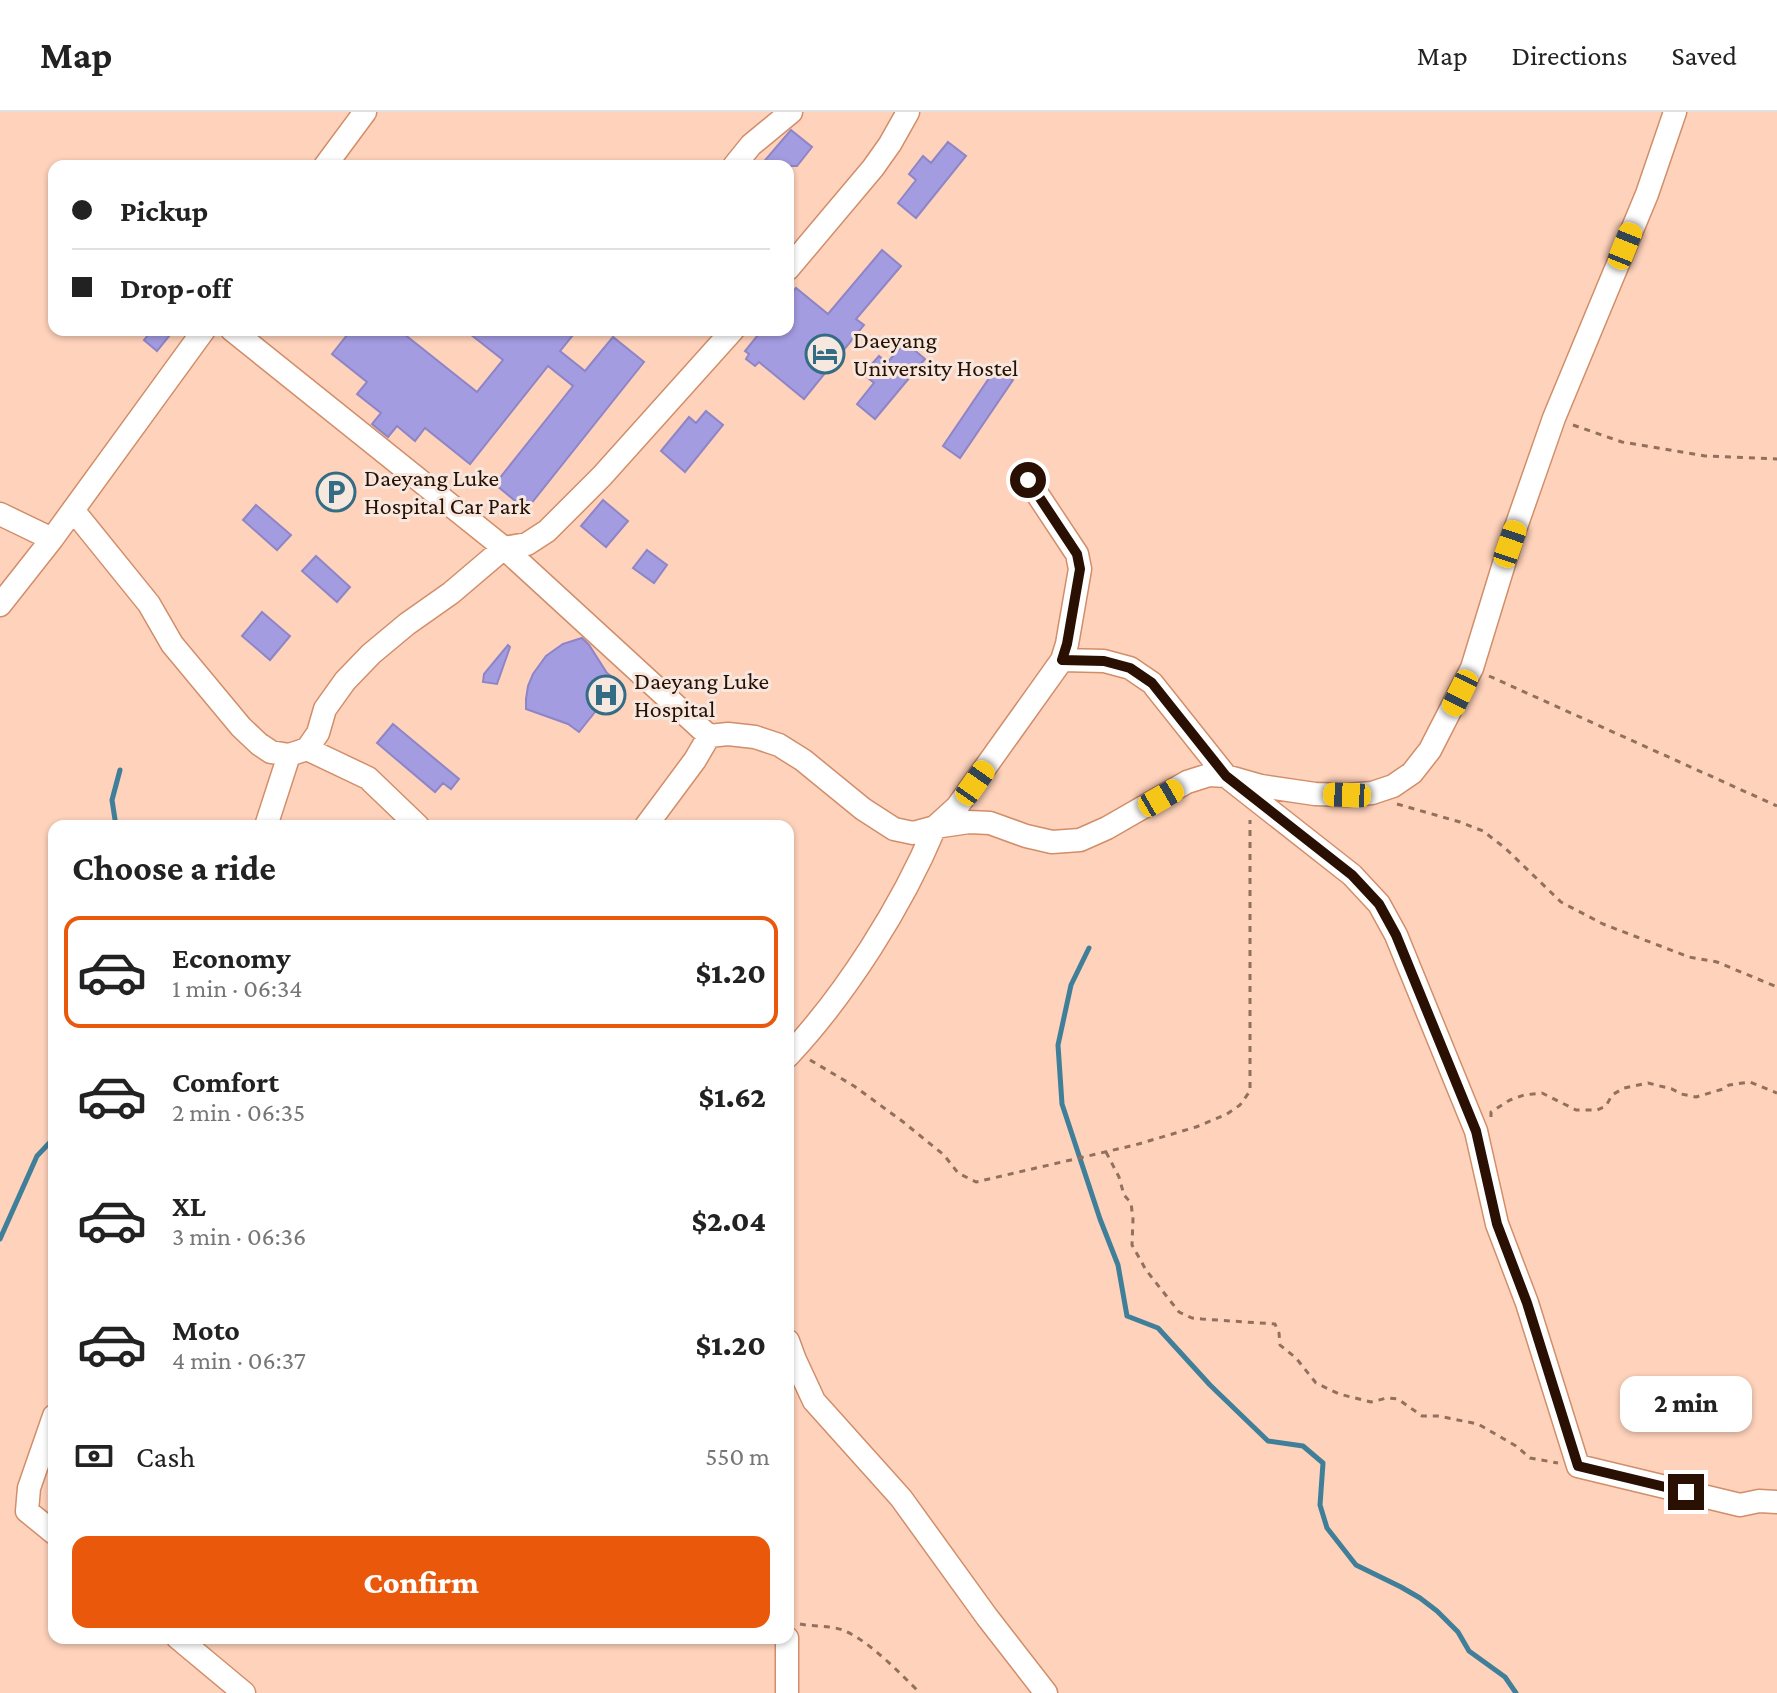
<!DOCTYPE html>
<html lang="en">
<head>
<meta charset="utf-8">
<style>
  body { margin:0; font-family:"Crimson Pro",serif; background:#f6f6f6; color:#222; height:100vh; display:flex; flex-direction:column; font-size:30px; white-space:nowrap }
  * { box-sizing:border-box; margin:0 }
  p { font-size:26px; color:#767676 }
  .icon { flex:none; width:44px; height:44px; fill:none; stroke:currentColor; stroke-width:2; stroke-linecap:round; stroke-linejoin:round }
  .map { position:relative; flex:1; overflow:hidden }
  .panel { position:absolute; left:48px; top:708px; width:746px; height:824px; display:flex; flex-direction:column; background:#fff; border-radius:16px; box-shadow:0 2px 6px #0004 }
  .panel>* { flex:none }
  .hud { position:absolute; left:48px; top:48px; width:746px; height:176px; border-radius:16px; box-shadow:0 2px 6px #0004; display:grid; align-content:center; height:176px; padding:0 24px; background:#fff }
  .end { position:absolute; width:36px; height:36px; margin:-18px; border:10px solid #291003; background:#fff; box-shadow:0 0 0 4px #fff }
  .from { border-radius:50% }
  .bubble { position:absolute; height:56px; border-radius:16px; background:#fff; box-shadow:0 2px 6px #0004; font-size:26px; font-weight:800; line-height:56px; text-align:center }
  .car { position:absolute; width:24px; height:48px; margin:-24px -12px; border-radius:10px; box-shadow:0 0 6px 2px #0007; background:linear-gradient(#f5c518 24%,#345 0 40%,#f5c518 0 76%,#345 0 86%,#f5c518 0) }
  .hud b { display:flex; align-items:center; gap:28px; height:76px; font-size:30px }
  .hud b+b { border-top:2px solid #e0e0e0 }
  .hud i { width:20px; height:20px; background:#222 }
  ul { padding:0; list-style:none }
  li { display:flex; align-items:center; gap:24px; height:112px; margin:0 16px 12px; padding:0 8px; border:4px solid transparent; border-radius:16px }
  li div { flex:1 }
  li b { display:block; font-size:30px }
  li em { font-style:normal; font-weight:800 }
  li.active { border-color:#ea580c }
  li>.icon { width:72px; height:72px; stroke-width:1.5 }
  h2 { padding:0 24px; font-size:36px; line-height:96px }
  .pay { display:flex; align-items:center; gap:20px; height:88px; padding:0 24px; font-size:30px }
  .pay p { margin-inline-start:auto }
  .button { display:flex; gap:16px; margin-top:auto; padding:16px 24px }
  .button a { flex:1; height:92px; border-radius:16px; background:#ea580c; color:#fff; font-size:32px; font-weight:800; line-height:92px; text-align:center }
  header { display:flex; align-items:center; gap:48px; box-sizing:border-box; height:112px; padding:0 40px; background:#fff; border-bottom:2px solid #e0e0e0 }
  header strong { font-size:38px }
  nav { display:flex; gap:44px; margin-inline-start:auto; font-size:28px }
  .map>svg:first-child { display:block }
  .lines { fill:none; stroke-linecap:round; stroke-linejoin:round }
  .stream { stroke:#407f99; stroke-width:5 }
  .building { fill:#a49ce0; stroke:#8e85c7; stroke-width:2 }
  .minor-casing { stroke:#d18e69; stroke-width:25 }
  .path { stroke:#92705e; stroke-width:3; stroke-dasharray:6 6; stroke-linecap:butt }
  .minor { stroke:#fff; stroke-width:22 }
  .route { stroke:#291003; stroke-width:10 }
  .labels { text-anchor:middle; stroke-width:6; stroke-linejoin:round; paint-order:stroke }
  .poi-label { font-size:24px; fill:#291003; stroke:#f6e7df; text-anchor:start }
</style>
</head>
<body>
<header>
<strong>Map</strong>
<nav><a>Map</a><a>Directions</a><a>Saved</a></nav>
</header>
<div class="map">
<svg width="1777" height="1581" viewBox="0 0 1777 1581">
  <rect width="100%" height="100%" fill="#fed2bb"/>
  <g class="lines">
    <!-- stream -->
    <path class="stream" d="M 116,714 L 112,688 L 120,658
      M 1089,836 L 1071,873 L 1058,933 L 1062,992 L 1100,1107 L 1118,1153 L 1127,1204 L 1158,1216 L 1210,1273 L 1268,1329 L 1303,1334 L 1323,1351 L 1320,1393 L 1327,1416 L 1356,1453 L 1401,1475 L 1420,1486 L 1437,1499 L 1458,1520 L 1469,1539 L 1505,1565 L 1516,1581
      M 0,1127 L 37,1044 L 54,1026"/>
  </g>
  <!-- building -->
  <path class="building" d="M 791,18 L 812,35 L 797,54 L 760,54 Z
    M 948,30 L 966,44 L 916,106 L 898,91 L 916,68 L 909,62 L 923,44 L 931,51 Z
    M 882,138 L 901,154 L 856,207 L 864,213 L 804,287 L 759,250 L 755,254 L 746,247 L 749,242 L 745,239 L 762,218 L 788,218 L 788,186 L 796,176 L 828,202 Z
    M 152,218 L 174,218 L 157,239 L 144,228 Z
    M 351,218 L 399,218 L 477,280 L 503,248 L 465,218 L 577,218 L 560,239 L 585,259 L 613,225 L 644,250 L 526,398 L 495,372 L 573,274 L 548,254 L 470,352 L 425,316 L 415,329 L 397,314 L 388,325 L 372,312 L 381,301 L 357,282 L 367,270 L 332,242 Z
    M 905,230 L 925,247 L 875,307 L 857,292 L 874,271 L 863,262 L 879,244 L 887,251 Z
    M 996,256 L 1013,268 L 960,346 L 943,334 Z
    M 706,299 L 723,313 L 685,360 L 661,339 L 689,305 L 696,311 Z
    M 603,388 L 628,409 L 606,435 L 581,414 Z
    M 256,393 L 291,423 L 277,438 L 243,408 Z
    M 647,438 L 667,453 L 654,471 L 633,456 Z
    M 316,444 L 350,475 L 337,490 L 302,459 Z
    M 262,500 L 290,524 L 270,548 L 242,524 Z
    M 582,526 L 589,533 L 607,561 L 619,570 L 579,620 L 568,612 L 526,597 L 526,587 L 528,574 L 533,562 L 546,544 L 563,532 Z
    M 508,533 L 510,535 L 497,572 L 483,570 L 484,562 Z
    M 393,612 L 459,667 L 451,677 L 443,671 L 435,680 L 377,631 Z"/>
  <g class="lines">
    <!-- minor casing -->
    <g class="minor-casing">
      <path id="minor" d="M 325,54 L 365,0
        M 734,54 L 751,33 L 791,0
        M 788,157 L 873,56 L 890,32 L 908,0
        M 232,218 L 504,436 L 527,432 L 547,419 L 602,364 L 733,218
        M 1028,368 L 1077,442 L 1080,457 L 1067,532 L 1062,548
        M 73,398 L 149,492 L 172,532 L 241,615 L 259,632 L 271,640 L 289,643 L 307,637 L 318,621 L 325,597 L 345,569 L 371,542 L 407,512 L 451,481 L 504,436 L 709,624
        M 0,402 L 52,427
        M 0,493 L 52,427 L 204,218
        M 709,624 L 728,622 L 755,625 L 779,633 L 803,648 L 863,697 L 894,717 L 913,721 L 935,715 L 957,695 L 1062,548 L 1104,549 L 1130,556 L 1152,571 L 1226,664 L 1352,763 L 1379,792 L 1396,823 L 1476,1019 L 1497,1112 L 1527,1191 L 1578,1354 L 1740,1393 L 1759,1389 L 1777,1390
        M 307,637 L 368,666 L 418,714
        M 266,714 L 289,643
        M 646,714 L 695,648 L 709,624
        M 788,944 C 846,882 902,794 935,715 L 969,710 L 990,711 L 1026,724 L 1052,730 L 1080,728 L 1107,716 L 1187,670 L 1209,663 L 1226,664 L 1261,674 L 1315,682 L 1347,683 L 1372,681 L 1393,674 L 1412,661 L 1430,638 L 1472,556 L 1510,432 L 1554,306 L 1647,82 L 1675,0
        M 788,1229 L 795,1248 L 814,1289 L 901,1386 L 987,1505 L 1046,1581
        M 54,1304 L 29,1376 L 27,1399 L 54,1421
        M 178,1526 L 244,1581
        M 787,1581 L 787,1526"/>
    </g>
    <!-- path -->
    <path class="path" d="M 1573,313 L 1622,330 L 1705,344 L 1777,347
      M 1489,564 L 1777,694
      M 1397,692 L 1460,710 L 1483,719 L 1505,736 L 1561,790 L 1603,812 L 1689,845 L 1717,850 L 1777,875
      M 810,948 L 854,974 L 902,1009 L 944,1043 L 958,1061 L 976,1070 L 1135,1033 L 1196,1015 L 1227,1002 L 1240,993 L 1250,979 L 1250,708
      M 1491,1005 L 1491,1000 L 1510,988 L 1524,983 L 1542,981 L 1576,998 L 1597,998 L 1606,994 L 1612,983 L 1624,976 L 1648,971 L 1672,977 L 1681,982 L 1696,985 L 1723,977 L 1729,973 L 1750,970 L 1777,981
      M 1106,1040 L 1119,1065 L 1124,1083 L 1131,1091 L 1133,1107 L 1132,1133 L 1146,1158 L 1179,1200 L 1192,1206 L 1202,1207 L 1275,1212 L 1279,1221 L 1280,1233 L 1296,1246 L 1316,1271 L 1339,1282 L 1371,1290 L 1387,1286 L 1398,1287 L 1422,1304 L 1438,1304 L 1478,1312 L 1516,1334 L 1530,1346 L 1558,1351
      M 800,1512 C 814,1515 831,1513 845,1519 C 870,1530 900,1561 920,1581"/>
    <!-- minor -->
    <use href="#minor" class="minor"/>
  </g>
  <g class="lines">
    <!-- route -->
    <path class="route" d="M 1028,368 L 1077,442 L 1080,457 L 1067,532 L 1062,548 L 1104,549 L 1130,556 L 1152,571 L 1226,664 L 1352,763 L 1379,792 L 1396,823 L 1476,1019 L 1497,1112 L 1527,1191 L 1578,1354 L 1686,1380"/>
  </g>
  <!-- icons -->
  <defs>
    <g id="hotel-ring" transform="scale(2)"><circle r="9.5" fill="#f6e7df" stroke="#336c85" stroke-width="1.5"/><path d="M-6-4.5h1.5V1H6V5H4.5V3h-9V5H-6ZM-4 0a1.8 1.8 0 1 1 3.6 0ZM.5 0V-2.5h3Q6-2.5 6 0Z" fill="#336c85"/></g>
    <g id="parking-ring" transform="scale(2)"><circle r="9.5" fill="#f6e7df" stroke="#336c85" stroke-width="1.5"/><path d="M-3.5-5.5H1a3.5 3.5 0 0 1 0 7H-1V5.5H-3.5ZM-1-3.4V-.6H.8a1.4 1.4 0 0 0 0-2.8Z" fill="#336c85"/></g>
    <g id="hospital-ring" transform="scale(2)"><circle r="9.5" fill="#f6e7df" stroke="#336c85" stroke-width="1.5"/><path d="M-5-5h3v3.5h4V-5h3V5h-3V1.5h-4V5h-3Z" fill="#336c85"/></g>
  </defs>
  <g fill-rule="evenodd">
    <use href="#hotel-ring" x="825" y="242"/>
    <use href="#parking-ring" x="336" y="380"/>
    <use href="#hospital-ring" x="606" y="583"/>
  </g>
  <g class="labels">
    <!-- poi labels -->
    <g class="poi-label">
      <text x="853" y="236">Daeyang<tspan x="853" dy="28">University Hostel</tspan></text>
      <text x="364" y="374">Daeyang Luke<tspan x="364" dy="28">Hospital Car Park</tspan></text>
      <text x="634" y="577">Daeyang Luke<tspan x="634" dy="28">Hospital</tspan></text>
    </g>
  </g>
</svg>
<i class="end from" style="left:1028px;top:368px"></i>
<i class="end" style="left:1686px;top:1380px"></i>
<div class="bubble" style="left:1620px;top:1264px;width:132px">2 min</div>
<i class="car" style="left:1625px;top:134px;rotate:22deg"></i>
<i class="car" style="left:1510px;top:432px;rotate:19deg"></i>
<i class="car" style="left:1460px;top:581px;rotate:206deg"></i>
<i class="car" style="left:975px;top:671px;rotate:35deg"></i>
<i class="car" style="left:1347px;top:683px;rotate:272deg"></i>
<i class="car" style="left:1161px;top:686px;rotate:60deg"></i>
<div class="hud">
<b><i class="from"></i>Pickup</b>
<b><i></i>Drop-off</b>
</div>
<section class="panel">
<h2>Choose a ride</h2>
<ul>
<li class="active"><svg class="icon" aria-label="car" viewBox="0 0 24 24"><path d="M5 17H2v-5l4-1 3-4h7l3 4 3 1v5h-3M9 17h6M6 11h13"/><circle cx="7" cy="17" r="2"/><circle cx="17" cy="17" r="2"/></svg><div><b>Economy</b><p>1 min · 06:34</p></div><em>$1.20</em></li>
<li><svg class="icon" aria-label="car" viewBox="0 0 24 24"><path d="M5 17H2v-5l4-1 3-4h7l3 4 3 1v5h-3M9 17h6M6 11h13"/><circle cx="7" cy="17" r="2"/><circle cx="17" cy="17" r="2"/></svg><div><b>Comfort</b><p>2 min · 06:35</p></div><em>$1.62</em></li>
<li><svg class="icon" aria-label="car" viewBox="0 0 24 24"><path d="M5 17H2v-5l4-1 3-4h7l3 4 3 1v5h-3M9 17h6M6 11h13"/><circle cx="7" cy="17" r="2"/><circle cx="17" cy="17" r="2"/></svg><div><b>XL</b><p>3 min · 06:36</p></div><em>$2.04</em></li>
<li><svg class="icon" aria-label="car" viewBox="0 0 24 24"><path d="M5 17H2v-5l4-1 3-4h7l3 4 3 1v5h-3M9 17h6M6 11h13"/><circle cx="7" cy="17" r="2"/><circle cx="17" cy="17" r="2"/></svg><div><b>Moto</b><p>4 min · 06:37</p></div><em>$1.20</em></li>
</ul>
<div class="pay"><svg class="icon" aria-label="cash" viewBox="0 0 24 24"><path d="M3 7h18v10H3z"/><circle cx="12" cy="12" r="2"/></svg>Cash<p>550 m</p></div>
<div class="button"><a>Confirm</a></div>
</section>
</div>
</body>
</html>
